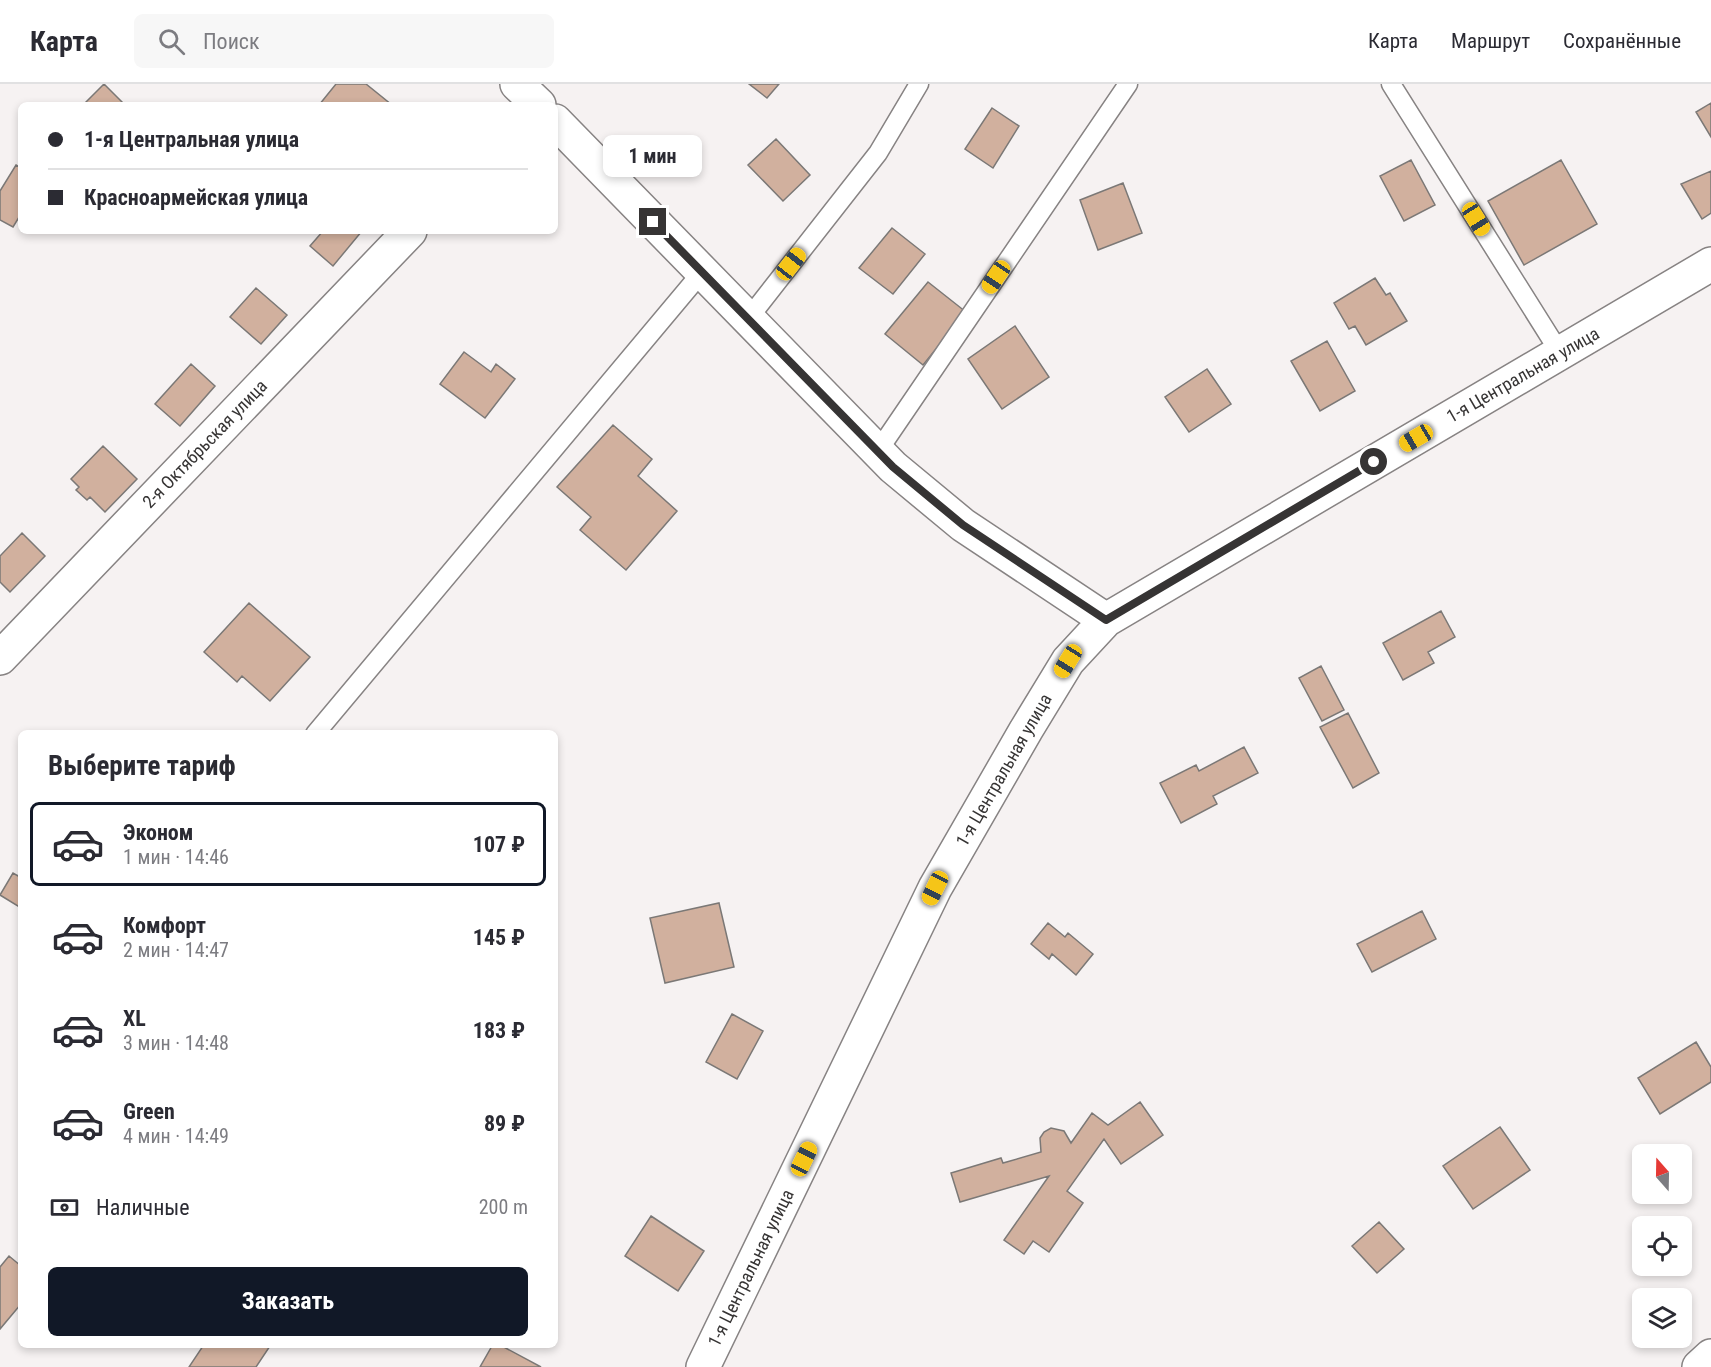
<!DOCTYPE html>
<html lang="ru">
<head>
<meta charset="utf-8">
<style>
  body { margin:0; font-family:"Roboto Condensed",sans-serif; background:#f7f7f7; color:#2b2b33; height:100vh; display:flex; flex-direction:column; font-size:22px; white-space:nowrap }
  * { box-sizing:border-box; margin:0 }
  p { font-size:20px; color:#7c7c81 }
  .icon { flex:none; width:33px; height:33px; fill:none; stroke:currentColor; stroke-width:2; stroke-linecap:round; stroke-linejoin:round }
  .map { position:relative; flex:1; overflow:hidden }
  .side { position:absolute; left:18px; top:646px; width:540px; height:618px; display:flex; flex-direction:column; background:#fff; border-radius:9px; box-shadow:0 3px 9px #0003 }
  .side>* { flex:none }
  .hud { position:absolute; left:18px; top:18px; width:540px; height:132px; border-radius:9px; box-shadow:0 3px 9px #0003; display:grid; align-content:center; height:132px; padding:0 30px; background:#fff }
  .needle { width:39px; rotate:340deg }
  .fabs { position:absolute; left:1632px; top:1060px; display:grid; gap:12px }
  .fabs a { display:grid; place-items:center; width:60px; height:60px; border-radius:9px; background:#fff; box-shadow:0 3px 9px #0003; font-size:30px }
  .end { position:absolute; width:27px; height:27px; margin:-14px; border:8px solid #363434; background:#fff; box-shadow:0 0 0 3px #fff }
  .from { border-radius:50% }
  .bubble { position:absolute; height:42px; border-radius:9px; background:#fff; box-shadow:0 3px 9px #0003; font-size:20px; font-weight:700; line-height:42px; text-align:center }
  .car { position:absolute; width:18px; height:36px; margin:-18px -9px; border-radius:8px; box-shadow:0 0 4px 2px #0007; background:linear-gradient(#f5c518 24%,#345 0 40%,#f5c518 0 76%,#345 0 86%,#f5c518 0) }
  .hud b { display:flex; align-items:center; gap:21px; height:57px; font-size:22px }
  .hud b+b { border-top:2px solid #e1e1e2 }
  .hud i { width:15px; height:15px; background:#2b2b33 }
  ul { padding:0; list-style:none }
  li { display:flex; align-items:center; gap:18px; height:84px; margin:0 12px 9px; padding:0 18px; border:3px solid transparent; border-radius:9px }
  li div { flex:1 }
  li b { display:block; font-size:22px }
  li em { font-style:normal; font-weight:700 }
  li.on { border-color:#111827 }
  li>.icon { width:54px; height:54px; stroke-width:1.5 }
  h2 { padding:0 30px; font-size:27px; line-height:72px }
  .pay { display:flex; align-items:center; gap:15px; height:66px; padding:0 30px; font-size:22px }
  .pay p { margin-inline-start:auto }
  .action { display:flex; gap:12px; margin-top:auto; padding:12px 30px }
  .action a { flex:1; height:69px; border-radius:9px; background:#111827; color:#fff; font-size:24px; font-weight:700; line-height:69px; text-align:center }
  header { display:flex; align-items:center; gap:36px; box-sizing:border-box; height:84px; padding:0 30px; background:#fff; border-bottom:2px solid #e1e1e2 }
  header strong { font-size:28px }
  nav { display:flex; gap:33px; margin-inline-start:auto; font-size:21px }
  .search { width:420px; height:54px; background:#f7f7f7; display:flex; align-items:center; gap:15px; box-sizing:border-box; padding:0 21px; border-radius:9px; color:#7c7c81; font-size:22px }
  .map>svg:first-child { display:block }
  .building { fill:#d1b09e; stroke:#7b7876; stroke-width:1.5 }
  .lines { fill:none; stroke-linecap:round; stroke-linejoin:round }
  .lane-casing { stroke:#878383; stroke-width:21 }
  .street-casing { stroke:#878383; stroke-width:36 }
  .lane { stroke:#fff; stroke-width:18 }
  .street { stroke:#fff; stroke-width:33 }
  .route { stroke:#363434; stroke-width:8 }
  .labels { text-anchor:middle; stroke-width:4.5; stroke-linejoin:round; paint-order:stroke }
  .street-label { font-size:18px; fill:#363434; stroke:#fff }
</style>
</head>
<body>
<header>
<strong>Карта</strong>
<div class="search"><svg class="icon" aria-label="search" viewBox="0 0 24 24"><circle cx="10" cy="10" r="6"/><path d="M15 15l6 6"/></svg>Поиск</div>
<nav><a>Карта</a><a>Маршрут</a><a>Сохранённые</a></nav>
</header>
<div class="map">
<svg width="1711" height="1283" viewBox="0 0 1711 1283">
  <rect width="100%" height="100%" fill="#f6f2f2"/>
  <!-- building -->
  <path class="building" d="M 104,0 L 125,21 L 83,21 Z
    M 336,0 L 366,0 L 392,21 L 319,21 Z
    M 749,0 L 779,0 L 767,14 Z
    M 1711,19 L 1711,53 L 1696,28 Z
    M 992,24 L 1019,42 L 993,84 L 965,65 Z
    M 776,55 L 810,91 L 783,117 L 748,81 Z
    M 1411,76 L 1435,121 L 1404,137 L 1380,92 Z
    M 1561,76 L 1597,140 L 1524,181 L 1488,117 Z
    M 16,81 L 21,84 L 21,130 L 13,143 L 0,136 L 0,107 Z
    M 1711,87 L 1711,129 L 1702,135 L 1681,100 Z
    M 1123,99 L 1142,149 L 1098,166 L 1080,116 Z
    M 892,144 L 925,170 L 893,210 L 859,184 Z
    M 323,147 L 362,147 L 333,182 L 310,162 Z
    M 1375,194 L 1386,211 L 1390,209 L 1407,237 L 1366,261 L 1355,242 L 1349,245 L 1334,219 Z
    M 928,198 L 966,228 L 923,281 L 885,250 Z
    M 256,204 L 287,231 L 261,260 L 230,233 Z
    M 1015,242 L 1049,293 L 1002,325 L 968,275 Z
    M 1327,257 L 1355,307 L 1320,327 L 1291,277 Z
    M 464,268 L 491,288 L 496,280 L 515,295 L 485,334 L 440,300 Z
    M 191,280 L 215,302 L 180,342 L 155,320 Z
    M 1207,285 L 1231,320 L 1189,348 L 1165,313 Z
    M 613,341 L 652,375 L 638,392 L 677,427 L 626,486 L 580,446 L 591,433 L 557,403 Z
    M 103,362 L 137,395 L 105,428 L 90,413 L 87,416 L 76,406 L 79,403 L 71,395 Z
    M 22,449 L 45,472 L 10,508 L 0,498 L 0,472 Z
    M 249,519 L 310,573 L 270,617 L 242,592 L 237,598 L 204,568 Z
    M 1441,527 L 1455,553 L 1428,568 L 1434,579 L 1403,596 L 1383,559 Z
    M 1321,582 L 1344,626 L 1322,637 L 1299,594 Z
    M 1348,629 L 1379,689 L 1353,704 L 1320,643 Z
    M 1244,663 L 1258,689 L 1213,712 L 1217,720 L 1181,739 L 1160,699 L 1196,681 L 1199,687 Z
    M 21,787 L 21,824 L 0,811 L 13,789 L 18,792 Z
    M 719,819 L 734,883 L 665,899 L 650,834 Z
    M 1422,827 L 1436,855 L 1372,888 L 1357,860 Z
    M 1048,839 L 1065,853 L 1068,849 L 1093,870 L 1076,891 L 1052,870 L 1049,875 L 1031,860 Z
    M 732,930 L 763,947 L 737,995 L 706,978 Z
    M 1696,958 L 1711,983 L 1711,998 L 1660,1030 L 1638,994 Z
    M 1140,1018 L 1163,1051 L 1121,1080 L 1104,1055 L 1067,1107 L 1083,1119 L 1049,1168 L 1033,1157 L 1024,1170 L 1004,1156 L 1049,1092 L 960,1118 L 951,1089 L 1001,1074 L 1003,1079 L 1041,1068 L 1040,1054 L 1044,1048 L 1051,1044 L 1064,1047 L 1071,1059 L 1092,1029 L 1108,1041 Z
    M 1500,1043 L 1530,1086 L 1473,1125 L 1443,1082 Z
    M 651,1132 L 704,1167 L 678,1207 L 625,1172 Z
    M 1379,1138 L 1404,1165 L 1377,1189 L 1352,1162 Z
    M 9,1172 L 21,1182 L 21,1220 L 0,1245 L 0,1183 Z
    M 203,1262 L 270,1262 L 256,1283 L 189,1283 Z
    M 492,1262 L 502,1262 L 541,1283 L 480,1283 Z"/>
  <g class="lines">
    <!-- lane casing -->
    <g class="lane-casing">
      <path id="lane" d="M 1391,0 L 1560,269
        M 748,235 L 878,69 L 919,0
        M 878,367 L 1128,0
        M 315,650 L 702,188"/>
    </g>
    <!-- street casing -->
    <g class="street-casing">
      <path id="street" d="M 517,0 L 539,21
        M 555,37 L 893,383 L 963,441 L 1106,536
        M 0,574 L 410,147
        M 703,1283 L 935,804 L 1026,646 L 1068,577 L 1106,536 L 1711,180
        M 1699,1283 L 1711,1272"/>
    </g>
    <!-- lane -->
    <use href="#lane" class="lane"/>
    <!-- street -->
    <use href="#street" class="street"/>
  </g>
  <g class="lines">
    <!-- route -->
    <path class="route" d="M 653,138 L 893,383 L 963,441 L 1106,536 L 1374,378"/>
  </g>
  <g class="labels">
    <!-- street labels -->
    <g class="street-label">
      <text transform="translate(1523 291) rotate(-30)" y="6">1-я Центральная улица</text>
      <text transform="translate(205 360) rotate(-46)" y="6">2-я Октябрьская улица</text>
      <text transform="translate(1004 686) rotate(-60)" y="6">1-я Центральная улица</text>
      <text transform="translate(751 1184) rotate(-64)" y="6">1-я Центральная улица</text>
    </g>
  </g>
</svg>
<div class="fabs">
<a><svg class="needle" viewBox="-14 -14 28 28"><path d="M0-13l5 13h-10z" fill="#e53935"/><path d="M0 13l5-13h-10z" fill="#7c7c81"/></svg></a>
<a><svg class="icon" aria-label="locate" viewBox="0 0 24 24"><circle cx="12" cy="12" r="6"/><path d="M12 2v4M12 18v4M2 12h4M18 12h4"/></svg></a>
<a><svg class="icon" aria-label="layers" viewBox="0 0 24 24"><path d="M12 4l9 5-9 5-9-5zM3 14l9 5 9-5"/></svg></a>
</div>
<i class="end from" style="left:1374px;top:378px"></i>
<i class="end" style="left:653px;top:138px"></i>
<div class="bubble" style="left:603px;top:51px;width:99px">1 мин</div>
<i class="car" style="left:1476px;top:135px;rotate:148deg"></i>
<i class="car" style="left:791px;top:180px;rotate:38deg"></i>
<i class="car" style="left:996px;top:193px;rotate:214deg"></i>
<i class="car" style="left:1416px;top:354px;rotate:240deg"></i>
<i class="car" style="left:1068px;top:577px;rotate:212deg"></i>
<i class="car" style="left:935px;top:804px;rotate:206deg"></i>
<i class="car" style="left:804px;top:1075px;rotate:26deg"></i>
<div class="hud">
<b><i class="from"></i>1-я Центральная улица</b>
<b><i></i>Красноармейская улица</b>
</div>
<section class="side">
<h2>Выберите тариф</h2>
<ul>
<li class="on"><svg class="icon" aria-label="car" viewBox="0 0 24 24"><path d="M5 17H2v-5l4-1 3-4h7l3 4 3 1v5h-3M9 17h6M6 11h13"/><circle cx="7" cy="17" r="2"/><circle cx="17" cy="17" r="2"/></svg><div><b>Эконом</b><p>1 мин · 14:46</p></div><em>107 ₽</em></li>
<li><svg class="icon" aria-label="car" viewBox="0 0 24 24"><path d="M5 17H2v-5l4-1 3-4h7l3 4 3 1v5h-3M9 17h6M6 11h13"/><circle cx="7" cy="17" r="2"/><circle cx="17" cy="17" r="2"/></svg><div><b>Комфорт</b><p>2 мин · 14:47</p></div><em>145 ₽</em></li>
<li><svg class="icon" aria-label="car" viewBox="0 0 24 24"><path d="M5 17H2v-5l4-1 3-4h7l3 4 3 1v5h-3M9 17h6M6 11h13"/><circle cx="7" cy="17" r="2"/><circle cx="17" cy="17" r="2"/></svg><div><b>XL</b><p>3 мин · 14:48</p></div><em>183 ₽</em></li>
<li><svg class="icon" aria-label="car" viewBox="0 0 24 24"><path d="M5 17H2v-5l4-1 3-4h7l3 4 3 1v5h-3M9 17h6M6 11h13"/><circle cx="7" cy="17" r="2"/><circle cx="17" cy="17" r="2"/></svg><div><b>Green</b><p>4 мин · 14:49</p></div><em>89 ₽</em></li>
</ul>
<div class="pay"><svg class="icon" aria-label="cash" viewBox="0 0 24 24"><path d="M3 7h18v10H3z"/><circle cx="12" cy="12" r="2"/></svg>Наличные<p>200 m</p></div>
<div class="action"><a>Заказать</a></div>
</section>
</div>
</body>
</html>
